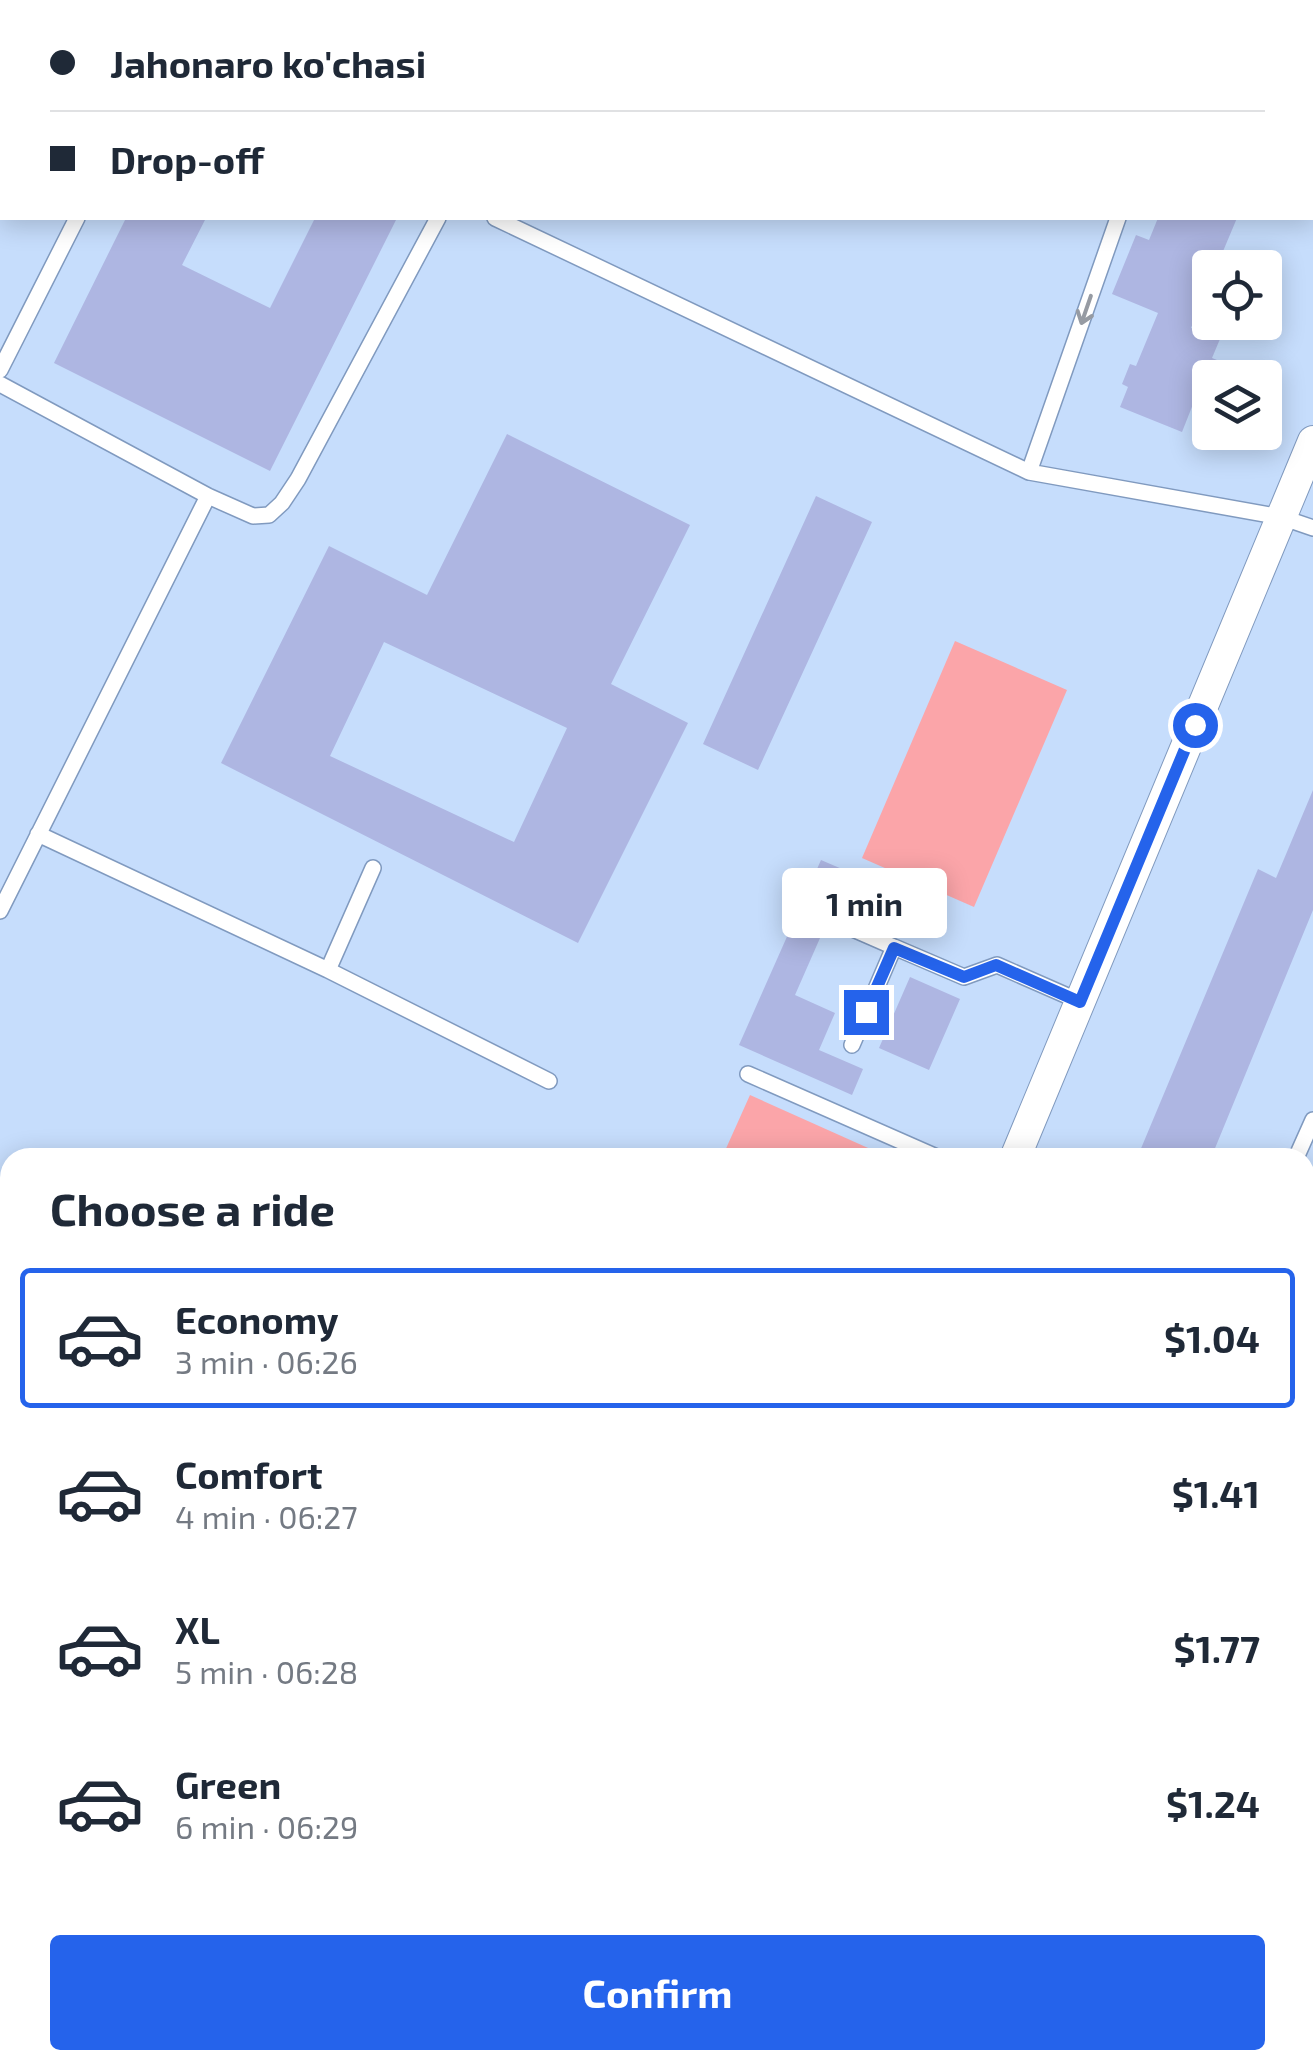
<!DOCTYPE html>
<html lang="en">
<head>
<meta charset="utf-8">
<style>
  body { margin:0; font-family:"Exo 2",sans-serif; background:#f6f6f7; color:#1f2937; height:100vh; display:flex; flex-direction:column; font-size:38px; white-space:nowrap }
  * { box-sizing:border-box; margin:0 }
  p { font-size:32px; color:#747a83 }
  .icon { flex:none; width:55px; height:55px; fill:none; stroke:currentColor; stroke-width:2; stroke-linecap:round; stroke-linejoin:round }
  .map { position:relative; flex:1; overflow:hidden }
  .panel { position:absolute; left:0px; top:1148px; width:1315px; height:922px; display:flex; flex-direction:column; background:#fff; border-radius:30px 30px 0 0; box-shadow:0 5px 25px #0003 }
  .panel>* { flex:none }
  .top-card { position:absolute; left:0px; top:0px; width:1315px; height:220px; box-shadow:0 5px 25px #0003; display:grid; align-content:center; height:220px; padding:0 50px; background:#fff }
  .fabs { position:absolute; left:1192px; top:250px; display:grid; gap:20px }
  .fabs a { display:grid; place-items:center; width:90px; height:90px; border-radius:10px; background:#fff; box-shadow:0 5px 25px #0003; font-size:50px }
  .end { position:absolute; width:45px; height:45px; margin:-22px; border:12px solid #2563eb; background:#fff; box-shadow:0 0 0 5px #fff }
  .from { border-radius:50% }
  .bubble { position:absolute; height:70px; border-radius:10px; background:#fff; box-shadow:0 5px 25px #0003; font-size:32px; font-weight:700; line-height:70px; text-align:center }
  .top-card b { display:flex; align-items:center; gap:35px; height:95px; font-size:38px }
  .top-card b+b { border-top:2px solid #e0e1e3 }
  .top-card i { width:25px; height:25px; background:#1f2937 }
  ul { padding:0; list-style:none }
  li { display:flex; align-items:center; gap:30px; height:140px; margin:0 20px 15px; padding:0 30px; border:5px solid transparent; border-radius:10px }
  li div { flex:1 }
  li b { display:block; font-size:38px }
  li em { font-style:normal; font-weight:700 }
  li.active { border-color:#2563eb }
  li>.icon { width:90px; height:90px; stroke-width:1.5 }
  h2 { padding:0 50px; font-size:45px; line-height:120px }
  .cta { display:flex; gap:20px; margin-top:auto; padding:20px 50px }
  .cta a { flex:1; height:115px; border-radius:10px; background:#2563eb; color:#fff; font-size:40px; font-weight:700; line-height:115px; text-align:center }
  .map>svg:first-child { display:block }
  .green { fill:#fba5a9 }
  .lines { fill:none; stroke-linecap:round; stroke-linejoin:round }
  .stream { stroke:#8e69a6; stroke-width:11 }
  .building { fill:#aeb6e2; fill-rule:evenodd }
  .service-casing { stroke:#809abf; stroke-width:18 }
  .minor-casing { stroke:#809abf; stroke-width:32 }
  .service { stroke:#fff; stroke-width:15 }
  .minor { stroke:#fff; stroke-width:30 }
  .oneway { stroke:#969ba3 }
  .route { stroke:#2563eb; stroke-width:12 }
</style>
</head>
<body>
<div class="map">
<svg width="1313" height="2068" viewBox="0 0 1313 2068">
  <rect width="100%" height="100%" fill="#c6ddfc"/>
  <!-- green -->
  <path class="green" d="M 955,641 L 1067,690 L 974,907 L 862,858 Z
    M 750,1095 L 886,1156 L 885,1157 L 735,1158 L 724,1153 Z"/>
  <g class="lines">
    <!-- stream -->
    <path class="stream" d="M 1305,1756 L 1313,1759
      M 12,2060 L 29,2068"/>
  </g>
  <!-- building -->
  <path class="building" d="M 126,218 L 206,218 L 182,265 L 270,308 L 315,218 L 397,218 L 270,471 L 54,363 Z
    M 1158,218 L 1237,218 L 1216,268 L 1210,268 L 1210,309 L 1201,304 L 1191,328 L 1220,339 L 1212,358 L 1222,362 L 1215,378 L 1210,378 L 1210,382 L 1203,379 L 1182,432 L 1120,407 L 1128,387 L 1122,384 L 1130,364 L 1136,366 L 1158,313 L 1112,294 L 1136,235 L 1149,240 Z
    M 507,434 L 690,525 L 611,684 L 688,723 L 578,943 L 221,763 L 329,546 L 427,595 ZM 384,642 L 567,728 L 514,842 L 330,756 Z
    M 816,496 L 872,522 L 758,770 L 703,744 Z
    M 1313,790 L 1313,910 L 1211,1158 L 1137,1158 L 1258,869 L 1276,878 Z
    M 821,860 L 849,872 L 795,995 L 835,1013 L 819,1050 L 863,1069 L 852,1095 L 739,1045 Z
    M 910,977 L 960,999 L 929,1070 L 879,1048 Z
    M 0,1359 L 10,1364 L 10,1427 L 0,1422 Z
    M 1305,1508 L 1313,1511 L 1313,1590 L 1305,1587 Z
    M 0,1573 L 10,1578 L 10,1782 L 0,1803 Z
    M 1305,1993 L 1313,1997 L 1313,2068 L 1120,2068 L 1123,2060 L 1305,2060 Z"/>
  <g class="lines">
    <!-- service casing -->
    <g class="service-casing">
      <path id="service" d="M 1193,2 L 1194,0
        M 495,218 L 1029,472 L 1281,517 L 1313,528
        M 0,370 L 77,218
        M 0,384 L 208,496 L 253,516 L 269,515 L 282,503 L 298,479 L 438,218
        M 1029,472 L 1118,218
        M 38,834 L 328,970 L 549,1081
        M 0,911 L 208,496
        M 839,923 L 894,947
        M 328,970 L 373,868
        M 852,1045 L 894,947 L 964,977 L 997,965 L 1079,1001
        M 748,1074 L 939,1158
        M 1296,1158 L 1313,1120
        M 1305,1180 L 1313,1183
        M 1305,1435 L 1313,1439
        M 1305,1717 L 1313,1720
        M 1305,1821 L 1313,1823
        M 1055,2068 L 1058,2060"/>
    </g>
    <!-- minor casing -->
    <g class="minor-casing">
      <path id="minor" d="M 1015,1158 L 1313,441
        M 636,2068 L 639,2060"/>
    </g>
    <!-- service -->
    <use href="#service" class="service"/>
    <!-- minor -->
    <use href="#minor" class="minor"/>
  </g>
  <!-- one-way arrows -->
  <defs><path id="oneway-shaft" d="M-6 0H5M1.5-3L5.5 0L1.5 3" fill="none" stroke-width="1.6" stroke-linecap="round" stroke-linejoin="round" transform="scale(2.5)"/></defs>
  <use class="oneway" href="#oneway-shaft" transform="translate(1086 310) rotate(109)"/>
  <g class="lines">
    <!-- route -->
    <path class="route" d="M 866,1012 L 894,948 L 964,977 L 996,965 L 1080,1002 L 1195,725"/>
  </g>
</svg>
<div class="fabs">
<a><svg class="icon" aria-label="locate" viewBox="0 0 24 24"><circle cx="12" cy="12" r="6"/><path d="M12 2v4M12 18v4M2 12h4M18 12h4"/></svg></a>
<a><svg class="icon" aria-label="layers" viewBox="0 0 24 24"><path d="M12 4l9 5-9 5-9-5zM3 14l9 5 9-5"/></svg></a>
</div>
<i class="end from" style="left:1195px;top:725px"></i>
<i class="end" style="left:866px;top:1012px"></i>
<div class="bubble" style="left:782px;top:868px;width:165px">1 min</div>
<div class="top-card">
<b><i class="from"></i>Jahonaro ko'chasi</b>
<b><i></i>Drop-off</b>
</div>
<section class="panel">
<h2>Choose a ride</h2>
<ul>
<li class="active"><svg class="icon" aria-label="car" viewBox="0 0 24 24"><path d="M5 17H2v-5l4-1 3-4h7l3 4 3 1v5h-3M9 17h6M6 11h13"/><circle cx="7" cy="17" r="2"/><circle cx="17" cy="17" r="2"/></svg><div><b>Economy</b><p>3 min · 06:26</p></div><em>$1.04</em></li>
<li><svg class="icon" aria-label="car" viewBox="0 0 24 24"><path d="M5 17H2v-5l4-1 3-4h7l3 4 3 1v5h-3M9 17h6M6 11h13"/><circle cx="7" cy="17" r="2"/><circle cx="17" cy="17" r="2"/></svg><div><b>Comfort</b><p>4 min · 06:27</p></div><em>$1.41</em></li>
<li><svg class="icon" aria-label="car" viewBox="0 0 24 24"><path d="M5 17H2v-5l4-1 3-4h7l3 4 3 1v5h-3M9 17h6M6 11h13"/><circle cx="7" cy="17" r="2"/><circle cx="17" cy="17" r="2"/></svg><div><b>XL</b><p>5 min · 06:28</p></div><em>$1.77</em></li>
<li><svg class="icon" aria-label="car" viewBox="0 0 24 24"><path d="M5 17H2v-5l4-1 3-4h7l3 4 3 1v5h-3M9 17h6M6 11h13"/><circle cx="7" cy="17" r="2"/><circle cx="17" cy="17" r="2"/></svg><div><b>Green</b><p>6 min · 06:29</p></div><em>$1.24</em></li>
</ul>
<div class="cta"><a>Confirm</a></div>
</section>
</div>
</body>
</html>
